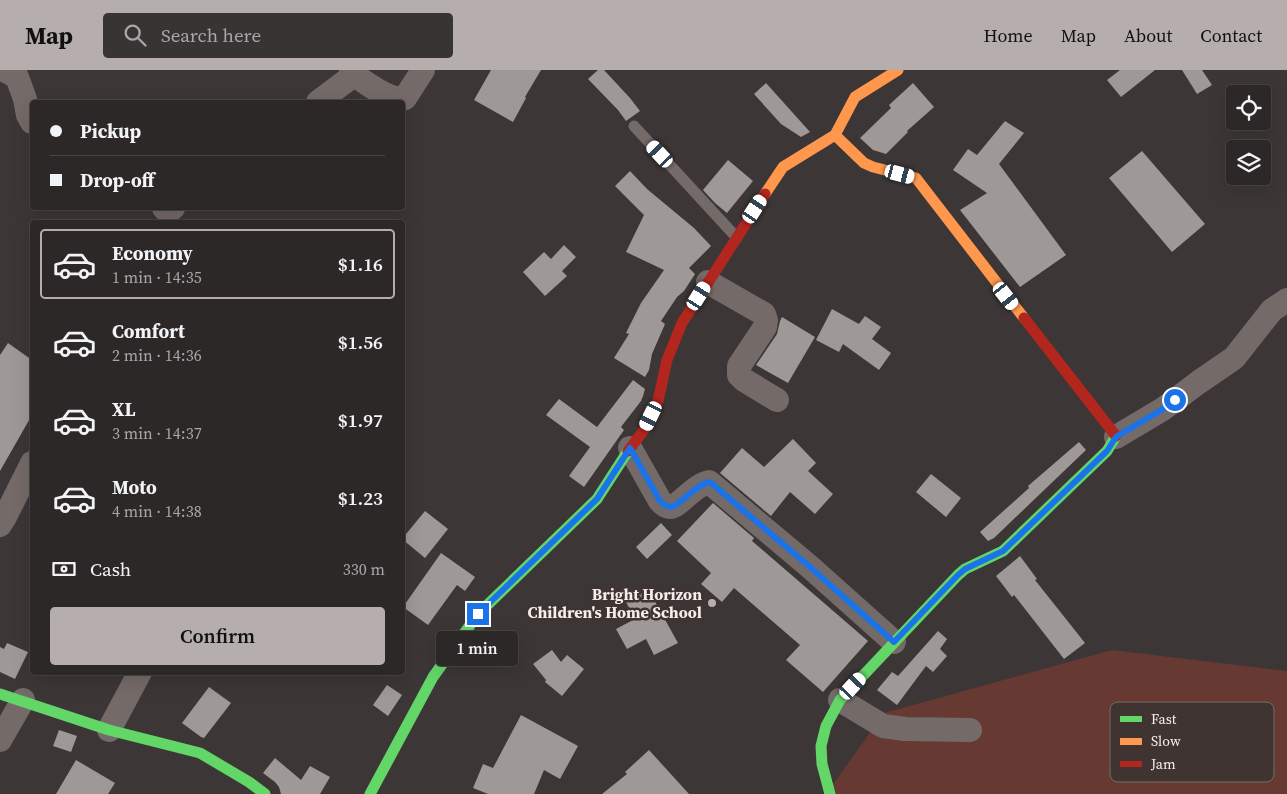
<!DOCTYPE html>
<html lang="en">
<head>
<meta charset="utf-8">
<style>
  body { margin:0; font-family:"Source Serif 4",serif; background:#393434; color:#f1f3f6; height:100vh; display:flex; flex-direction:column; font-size:19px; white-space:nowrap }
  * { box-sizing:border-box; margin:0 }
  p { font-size:16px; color:#a7a6a8 }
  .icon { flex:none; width:28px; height:28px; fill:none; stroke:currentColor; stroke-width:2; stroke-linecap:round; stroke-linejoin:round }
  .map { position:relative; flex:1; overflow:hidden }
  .side { position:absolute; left:30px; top:150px; width:375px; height:455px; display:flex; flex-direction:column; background:#2d2828; border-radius:5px; box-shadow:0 5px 20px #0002,0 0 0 1px #484445 }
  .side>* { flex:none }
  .top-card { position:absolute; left:30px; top:30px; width:375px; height:110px; border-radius:5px; box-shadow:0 5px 20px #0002,0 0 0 1px #484445; display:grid; align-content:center; height:110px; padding:0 20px; background:#2d2828 }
  .controls { position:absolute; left:1226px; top:15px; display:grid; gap:10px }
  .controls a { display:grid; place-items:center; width:45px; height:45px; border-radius:5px; background:#2d2828; box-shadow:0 5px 20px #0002,0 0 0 1px #484445; font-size:25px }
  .end { position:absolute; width:22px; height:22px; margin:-11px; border:6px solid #1a73e8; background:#fff; box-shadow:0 0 0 2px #fff }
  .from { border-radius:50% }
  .bubble { position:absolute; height:35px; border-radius:5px; background:#2d2828; box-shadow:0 5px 20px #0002,0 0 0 1px #484445; font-size:16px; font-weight:600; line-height:35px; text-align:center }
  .car { position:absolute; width:15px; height:30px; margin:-15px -8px; border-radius:6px; box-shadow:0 0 4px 1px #0007; background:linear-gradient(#fff 24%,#345 0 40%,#fff 0 76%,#345 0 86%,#fff 0) }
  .top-card b { display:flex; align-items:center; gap:18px; height:48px; font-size:19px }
  .top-card b+b { border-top:1px solid #484445 }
  .top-card i { width:12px; height:12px; background:#f1f3f6 }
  ul { padding:9px 0 0; list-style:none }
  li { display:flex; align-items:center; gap:15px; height:70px; margin:0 10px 8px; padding:0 10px; border:2px solid transparent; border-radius:5px }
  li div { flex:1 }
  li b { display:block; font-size:19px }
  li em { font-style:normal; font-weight:600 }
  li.selected { border-color:#b5aeac }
  li>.icon { width:45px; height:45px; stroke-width:1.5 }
  .pay { display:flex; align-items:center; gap:12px; height:55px; padding:0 20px; font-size:19px }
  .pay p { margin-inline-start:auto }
  .action { display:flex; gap:10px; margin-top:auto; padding:10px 20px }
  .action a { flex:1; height:58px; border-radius:5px; background:#b5aeac; color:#111; font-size:20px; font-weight:600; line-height:58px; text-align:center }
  header { display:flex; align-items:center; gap:30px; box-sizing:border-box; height:70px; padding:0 25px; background:#b5aeac; color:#111 }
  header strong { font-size:24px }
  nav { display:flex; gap:28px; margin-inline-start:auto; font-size:18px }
  .search { width:350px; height:45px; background:#393434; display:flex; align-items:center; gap:12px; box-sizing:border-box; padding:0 18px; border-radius:5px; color:#a7a6a8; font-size:19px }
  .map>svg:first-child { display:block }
  .green { fill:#663933 }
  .building { fill:#9e9897 }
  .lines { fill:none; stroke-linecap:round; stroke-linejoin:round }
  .lane { stroke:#746a68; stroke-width:11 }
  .street { stroke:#746a68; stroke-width:24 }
  .fast { stroke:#63d668; stroke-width:11 }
  .slow { stroke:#ff974d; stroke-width:11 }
  .jam { stroke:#b3261e; stroke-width:11 }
  .route { stroke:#1a73e8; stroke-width:6 }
  .poi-dot { fill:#b5aeac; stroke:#403432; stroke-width:2 }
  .labels { text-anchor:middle; stroke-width:5; stroke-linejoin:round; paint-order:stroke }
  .poi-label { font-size:16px; font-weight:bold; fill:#f6eeec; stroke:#403432; text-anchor:end }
  .key { fill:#403432; stroke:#776c6a; stroke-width:1 }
  .key-label { font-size:14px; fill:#f6eeec }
</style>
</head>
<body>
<header>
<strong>Map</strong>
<div class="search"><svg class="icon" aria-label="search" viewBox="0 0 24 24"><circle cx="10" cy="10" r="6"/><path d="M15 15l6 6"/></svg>Search here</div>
<nav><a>Home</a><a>Map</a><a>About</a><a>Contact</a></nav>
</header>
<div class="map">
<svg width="1287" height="724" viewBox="0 0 1287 724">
  <rect width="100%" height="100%" fill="#3c3636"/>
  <!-- green -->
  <path class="green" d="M 1112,580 L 1287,601 L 1287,724 L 826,724 L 884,643 Z"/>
  <!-- building -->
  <path class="building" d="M 491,0 L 541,0 L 525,27 L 526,28 L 513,52 L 474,30 Z
    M 598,0 L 604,0 L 630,28 L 640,41 L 626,51 L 618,40 L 588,9 Z
    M 1120,0 L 1155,0 L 1121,27 L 1107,10 Z
    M 1182,0 L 1202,0 L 1212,15 L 1197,24 Z
    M 766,13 L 810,62 L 801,67 L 781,54 L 754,24 Z
    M 913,13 L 934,37 L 907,61 L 908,62 L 886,84 L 873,80 L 860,68 L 891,38 L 889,35 Z
    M 1005,51 L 1024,63 L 999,94 L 1066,185 L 1020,217 L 960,140 L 987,123 L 953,100 L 968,79 L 977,85 Z
    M 1142,81 L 1205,154 L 1172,182 L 1109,108 Z
    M 728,90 L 753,111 L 727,143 L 715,133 L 703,120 Z
    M 630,101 L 647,119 L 694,158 L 711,176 L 689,198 L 695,204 L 684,221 L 677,227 L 661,251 L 665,254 L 652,284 L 649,300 L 645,307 L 614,288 L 629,264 L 626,263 L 641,233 L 664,200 L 626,182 L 644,145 L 615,116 Z
    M 564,175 L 576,187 L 562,201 L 567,206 L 545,226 L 523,202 L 544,182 L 551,189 Z
    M 832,239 L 859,254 L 865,246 L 881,257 L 872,269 L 891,283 L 879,300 L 843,274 L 839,282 L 816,270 Z
    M 782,247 L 815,267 L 788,313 L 756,295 L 777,264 L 780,251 Z
    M 8,273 L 32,290 L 32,345 L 0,401 L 0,285 Z
    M 633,310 L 645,319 L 643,326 L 641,331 L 621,357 L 624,360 L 584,417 L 569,406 L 590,377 L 546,345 L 559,329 L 597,357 Z
    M 793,369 L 816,393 L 808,401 L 833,424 L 815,444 L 790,422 L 771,446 L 720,403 L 742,378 L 764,397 Z
    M 1079,372 L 1086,380 L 994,468 L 988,471 L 980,462 L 1029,418 L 1028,416 Z
    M 931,404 L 961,428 L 946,447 L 916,422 Z
    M 713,433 L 754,468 L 752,471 L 868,571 L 823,622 L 786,590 L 800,575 L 734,518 L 722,532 L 701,514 L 711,503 L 677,471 Z
    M 425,441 L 448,459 L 425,488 L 402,469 Z
    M 661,453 L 672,465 L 647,489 L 636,477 Z
    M 441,483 L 475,507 L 465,521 L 457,515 L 428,555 L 403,537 Z
    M 1020,486 L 1037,509 L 1035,510 L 1085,573 L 1064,589 L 1014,525 L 1012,527 L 996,506 Z
    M 648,519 L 678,573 L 654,585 L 646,569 L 627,579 L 616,559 L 635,549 L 626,532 Z
    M 938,561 L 947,569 L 940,579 L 947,586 L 933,602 L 926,596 L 897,635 L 877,620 L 892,602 L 898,606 Z
    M 7,573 L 28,582 L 15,609 L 0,602 L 0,577 L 4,579 Z
    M 552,580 L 561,592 L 567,585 L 584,599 L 562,626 L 545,612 L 546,610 L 533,594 Z
    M 387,615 L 402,625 L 388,646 L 373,635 Z
    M 209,617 L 231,633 L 204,668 L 201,667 L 182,653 Z
    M 521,645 L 578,676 L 560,709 L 544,700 L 534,724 L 488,724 L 473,718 L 483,694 L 493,698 Z
    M 59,660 L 77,666 L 71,682 L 53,676 Z
    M 649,680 L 689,724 L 602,724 L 627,704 L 625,702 Z
    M 275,688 L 301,710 L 310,696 L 330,707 L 320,724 L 281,724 L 279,717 L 275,712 L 263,703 Z
    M 76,690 L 115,713 L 108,724 L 56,724 Z"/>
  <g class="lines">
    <!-- lane -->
    <path class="lane" d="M 634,56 L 737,168"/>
    <!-- street -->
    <path class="street" d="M 4,0 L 17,7 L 25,29 L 28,45 L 32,52
      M 354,5 C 367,13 389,32 405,28 L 423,0
      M 318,32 L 354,5 L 351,0
      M 164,138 L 168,142 L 173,138
      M 708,212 L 764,244 L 766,250 L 765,257 L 739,296 L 739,305 L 744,310 L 777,330
      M 1116,367 L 1163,339 L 1199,312 L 1234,288 L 1272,240 L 1287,230
      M 630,378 L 660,431 C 663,434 666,437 671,437 C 680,435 696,414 709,412 L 810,497 L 894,572
      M 0,455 L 5,447 L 32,393
      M 840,630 L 883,656 L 905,659 L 970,660
      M 109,660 L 140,602
      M 0,670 L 23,630"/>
    <!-- fast -->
    <path class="fast" d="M 0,624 L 109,660 L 200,683 L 249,712 L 265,724
      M 370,724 L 433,607 L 478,544 L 597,429 L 628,381
      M 830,724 L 822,694 L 821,676 L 826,656 L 840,630 L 958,505 L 965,499 L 1003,481 L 1107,381 L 1116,366"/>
    <!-- slow -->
    <path class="slow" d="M 835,65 L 864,93 L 873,97 L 916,108 L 1024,248
      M 765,124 L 783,97 L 835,65 L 855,27 L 898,0"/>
    <!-- jam -->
    <path class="jam" d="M 1024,248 L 1116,366
      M 628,381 L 644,360 L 658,331 L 667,290 L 682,253 L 765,124"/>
  </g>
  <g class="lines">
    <!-- route -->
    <path class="route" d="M 478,544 L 597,429 L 630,378 L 660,431 C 663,434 666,437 671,437 C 681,435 696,414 710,412 L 810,497 L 894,572 L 958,505 L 965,499 L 1003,481 L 1107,381 L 1116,367 L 1163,339 L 1175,330"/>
  </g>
  <!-- markers -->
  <circle class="poi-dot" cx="712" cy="533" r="5"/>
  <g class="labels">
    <!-- poi labels -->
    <g class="poi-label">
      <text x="702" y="530">Bright Horizon<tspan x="702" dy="18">Children's Home School</tspan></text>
    </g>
  </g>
  <!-- legend -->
  <rect x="1110" y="632" width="164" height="80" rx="8" class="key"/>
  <rect x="1120" y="646" width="22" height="6" fill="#63d668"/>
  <rect x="1120" y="668" width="22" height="7" fill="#ff974d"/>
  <rect x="1120" y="691" width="22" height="6" fill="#b3261e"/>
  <g class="key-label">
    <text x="1151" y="654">Fast</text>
    <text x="1151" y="676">Slow</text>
    <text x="1151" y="699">Jam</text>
  </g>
</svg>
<div class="controls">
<a><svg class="icon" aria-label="locate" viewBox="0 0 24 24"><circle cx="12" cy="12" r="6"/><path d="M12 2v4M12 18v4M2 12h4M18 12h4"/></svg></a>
<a><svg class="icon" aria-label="layers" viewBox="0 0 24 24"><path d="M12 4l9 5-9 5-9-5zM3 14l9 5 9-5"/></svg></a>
</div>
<i class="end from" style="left:1175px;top:330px"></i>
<i class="end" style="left:478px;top:544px"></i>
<div class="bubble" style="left:436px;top:561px;width:82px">1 min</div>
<i class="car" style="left:660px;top:84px;rotate:317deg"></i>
<i class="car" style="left:900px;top:104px;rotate:105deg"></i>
<i class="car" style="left:755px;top:139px;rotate:33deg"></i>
<i class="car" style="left:699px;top:226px;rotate:32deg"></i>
<i class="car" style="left:1006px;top:226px;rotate:142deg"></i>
<i class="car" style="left:651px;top:346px;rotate:206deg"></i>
<i class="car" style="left:853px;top:616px;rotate:43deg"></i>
<div class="top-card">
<b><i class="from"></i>Pickup</b>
<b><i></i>Drop-off</b>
</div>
<section class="side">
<ul>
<li class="selected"><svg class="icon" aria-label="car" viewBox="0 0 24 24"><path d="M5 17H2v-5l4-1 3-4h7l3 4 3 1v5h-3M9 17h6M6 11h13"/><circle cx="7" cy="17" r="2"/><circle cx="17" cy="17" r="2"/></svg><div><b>Economy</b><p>1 min · 14:35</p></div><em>$1.16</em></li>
<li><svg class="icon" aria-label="car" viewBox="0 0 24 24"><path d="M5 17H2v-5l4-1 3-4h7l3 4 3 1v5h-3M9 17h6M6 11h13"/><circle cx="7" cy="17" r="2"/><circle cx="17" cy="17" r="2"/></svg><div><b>Comfort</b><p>2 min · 14:36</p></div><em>$1.56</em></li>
<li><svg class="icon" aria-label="car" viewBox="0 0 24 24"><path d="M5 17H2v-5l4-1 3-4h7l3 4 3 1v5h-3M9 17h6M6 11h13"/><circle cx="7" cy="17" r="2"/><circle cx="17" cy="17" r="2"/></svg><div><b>XL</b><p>3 min · 14:37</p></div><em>$1.97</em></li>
<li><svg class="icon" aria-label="car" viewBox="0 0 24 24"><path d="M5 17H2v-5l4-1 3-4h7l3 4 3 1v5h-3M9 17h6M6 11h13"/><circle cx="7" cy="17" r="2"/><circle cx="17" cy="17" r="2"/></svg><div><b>Moto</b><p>4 min · 14:38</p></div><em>$1.23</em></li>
</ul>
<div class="pay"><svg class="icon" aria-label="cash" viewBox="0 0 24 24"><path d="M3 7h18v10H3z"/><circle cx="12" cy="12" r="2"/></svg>Cash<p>330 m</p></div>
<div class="action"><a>Confirm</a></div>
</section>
</div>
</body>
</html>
